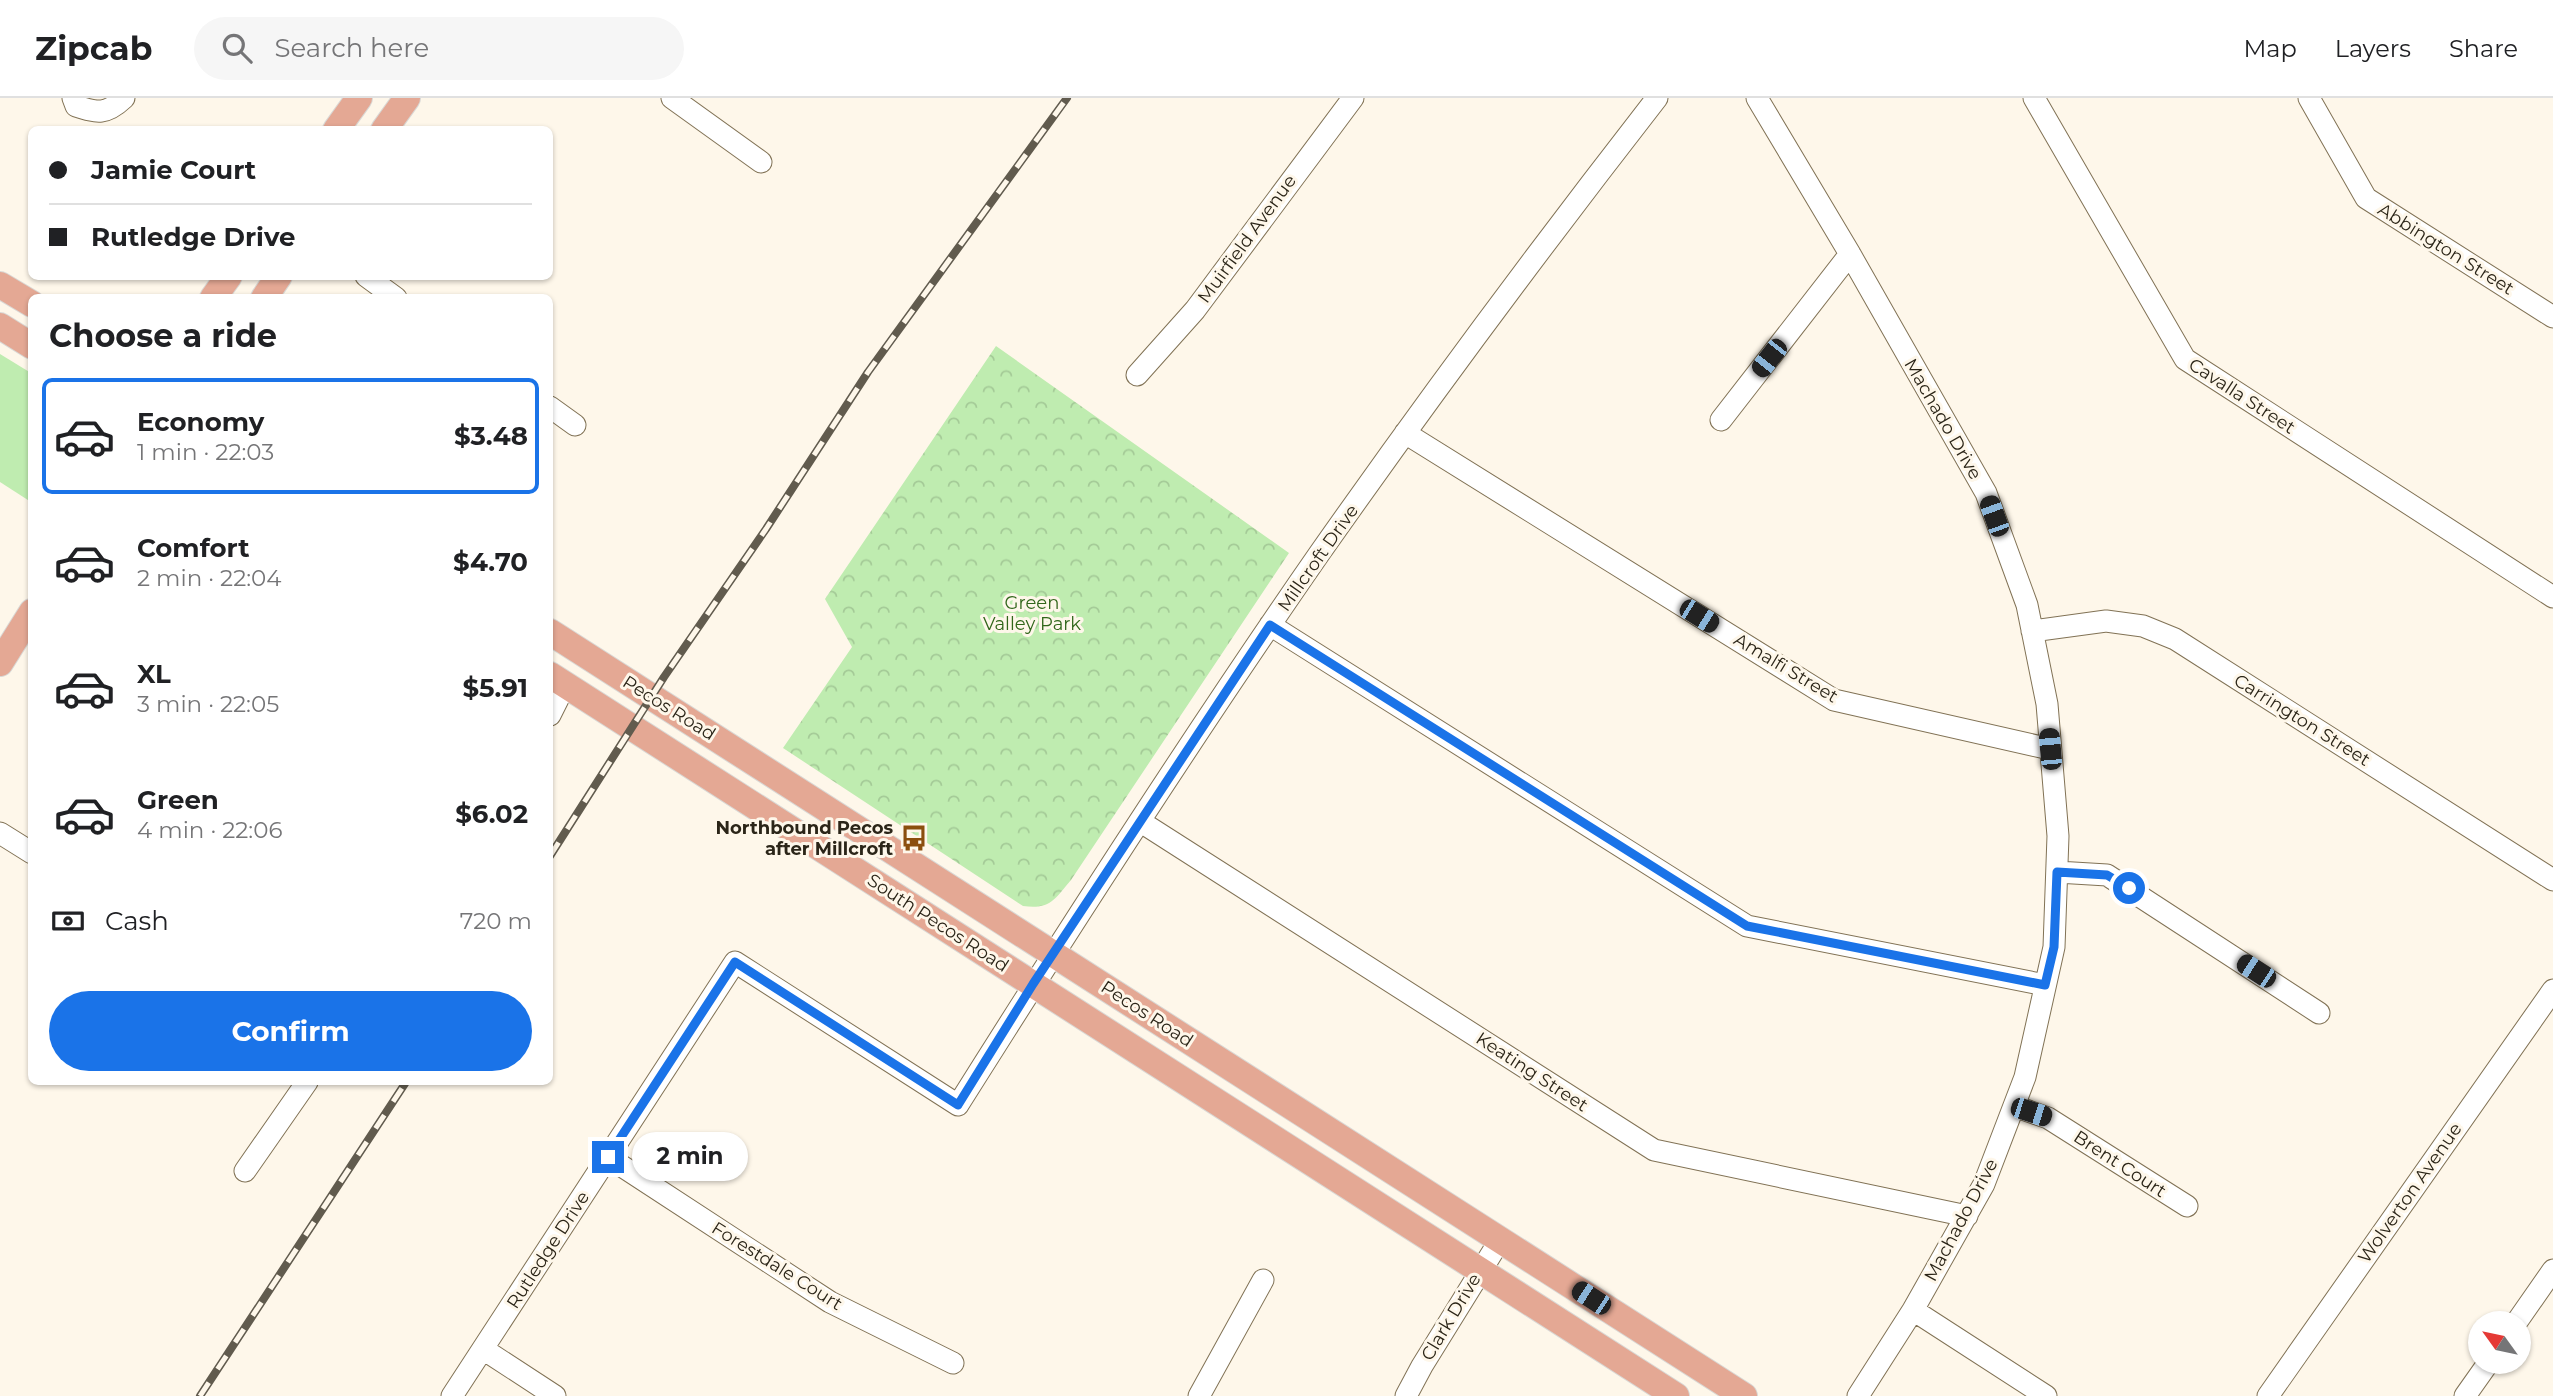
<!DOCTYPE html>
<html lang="en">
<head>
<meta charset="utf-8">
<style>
  body { margin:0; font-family:Montserrat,sans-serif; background:#f6f6f6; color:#202124; height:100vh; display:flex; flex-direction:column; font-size:26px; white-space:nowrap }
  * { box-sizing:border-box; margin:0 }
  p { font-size:23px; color:#757577 }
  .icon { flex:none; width:38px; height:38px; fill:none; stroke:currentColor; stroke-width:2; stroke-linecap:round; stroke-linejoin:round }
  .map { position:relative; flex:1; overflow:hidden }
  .details { position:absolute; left:28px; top:196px; width:525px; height:791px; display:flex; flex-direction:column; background:#fff; border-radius:10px; box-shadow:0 2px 5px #0004 }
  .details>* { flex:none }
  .top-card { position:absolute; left:28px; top:28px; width:525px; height:154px; border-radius:10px; box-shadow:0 2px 5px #0004; display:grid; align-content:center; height:154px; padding:0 21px; background:#fff }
  .needle { width:46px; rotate:303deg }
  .buttons { position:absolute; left:2468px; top:1213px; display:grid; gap:14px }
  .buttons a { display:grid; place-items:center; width:63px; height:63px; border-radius:50%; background:#fff; box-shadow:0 2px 5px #0004; font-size:35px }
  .end { position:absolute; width:32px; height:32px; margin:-16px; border:9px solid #1a73e8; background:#fff; box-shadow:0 0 0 4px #fff }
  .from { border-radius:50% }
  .bubble { position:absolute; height:49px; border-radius:24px; background:#fff; box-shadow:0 2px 5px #0004; font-size:23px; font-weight:700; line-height:49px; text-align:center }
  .car { position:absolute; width:21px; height:42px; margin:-21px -10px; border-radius:9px; box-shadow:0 0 5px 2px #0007; background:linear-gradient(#222 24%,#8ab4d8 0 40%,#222 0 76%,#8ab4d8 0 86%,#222 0) }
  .top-card b { display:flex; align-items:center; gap:24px; height:66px; font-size:26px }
  .top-card b+b { border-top:2px solid #e0e0e0 }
  .top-card i { width:18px; height:18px; background:#202124 }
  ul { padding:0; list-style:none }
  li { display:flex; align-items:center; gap:21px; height:116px; margin:0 14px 10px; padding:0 7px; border:4px solid transparent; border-radius:10px }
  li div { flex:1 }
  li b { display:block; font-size:26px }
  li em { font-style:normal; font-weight:700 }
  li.on { border-color:#1a73e8 }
  li>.icon { width:63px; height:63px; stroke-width:1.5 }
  h2 { padding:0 21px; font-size:32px; line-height:84px }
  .pay { display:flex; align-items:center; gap:18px; height:77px; padding:0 21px; font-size:26px }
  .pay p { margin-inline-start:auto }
  .cta { display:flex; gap:14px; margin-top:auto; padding:14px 21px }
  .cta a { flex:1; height:80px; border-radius:42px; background:#1a73e8; color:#fff; font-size:28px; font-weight:700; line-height:80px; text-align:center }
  header { display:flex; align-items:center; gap:42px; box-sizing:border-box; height:98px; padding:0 35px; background:#fff; border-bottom:2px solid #e0e0e0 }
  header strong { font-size:33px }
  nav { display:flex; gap:38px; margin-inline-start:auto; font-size:24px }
  .search { width:490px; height:63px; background:#f6f6f6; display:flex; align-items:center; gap:18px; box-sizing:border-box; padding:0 24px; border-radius:38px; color:#757577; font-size:26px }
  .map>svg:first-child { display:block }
  .grass { fill:#bfecb0 }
  .forest { fill:url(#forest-crowns) }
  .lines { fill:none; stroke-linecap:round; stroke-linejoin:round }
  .minor-casing { stroke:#817255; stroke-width:23 }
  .major-casing { stroke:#d9d8d5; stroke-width:28 }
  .minor { stroke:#fff; stroke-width:21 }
  .major { stroke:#e4a894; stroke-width:26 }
  .rail-casing { stroke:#615b4e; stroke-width:8 }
  .rail { stroke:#fef7ea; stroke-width:5; stroke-dasharray:16; stroke-linecap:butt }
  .route { stroke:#1a73e8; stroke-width:9 }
  .labels { text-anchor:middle; stroke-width:6; stroke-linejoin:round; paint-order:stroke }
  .street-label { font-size:18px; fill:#2b2518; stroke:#fef7ea }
  .park-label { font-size:18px; fill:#31661a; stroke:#fef7ea }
  .poi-label { font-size:18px; font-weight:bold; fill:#2b2518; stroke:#fef7ea; text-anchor:end }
</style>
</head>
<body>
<header>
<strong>Zipcab</strong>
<div class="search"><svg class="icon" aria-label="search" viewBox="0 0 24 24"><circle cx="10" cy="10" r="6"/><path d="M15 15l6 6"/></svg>Search here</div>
<nav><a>Map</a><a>Layers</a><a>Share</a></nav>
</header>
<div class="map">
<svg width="2553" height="1298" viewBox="0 0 2553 1298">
  <defs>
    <pattern id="forest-crowns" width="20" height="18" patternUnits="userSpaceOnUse" patternTransform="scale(1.75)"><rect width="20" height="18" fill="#bfecb0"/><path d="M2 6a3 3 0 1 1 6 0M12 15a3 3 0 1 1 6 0" fill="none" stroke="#a4ca97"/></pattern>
  </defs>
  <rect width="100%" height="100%" fill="#fef7ea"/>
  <!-- grass -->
  <path class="grass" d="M 0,256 L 31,275 L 31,404 L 0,384 Z"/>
  <!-- forest -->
  <path class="forest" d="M 996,248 L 1289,455 L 1071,782 C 1055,801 1050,812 1023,808 L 783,650 L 852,549 L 825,501 Z"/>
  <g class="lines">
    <!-- minor casing -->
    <g class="minor-casing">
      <path id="minor" d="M 73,0 L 76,8 C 98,15 106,17 124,0
        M 672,0 L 761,64
        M 1757,0 L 1850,156 L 1986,395 L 2027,507 L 2047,606 L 2058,738 L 2054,849 L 2025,979 L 1984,1086 L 1913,1212 L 1858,1298
        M 2034,0 L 2185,261 L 2553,499
        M 2309,0 L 2366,100 L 2553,219
        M 366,178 L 396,200
        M 1137,277 L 1195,212 L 1353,0
        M 550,309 L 575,327
        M 1721,322 L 1850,156
        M 1405,335 L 1834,602 L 2050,651
        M 1270,527 L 1747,828 L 2045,887
        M 2032,533 L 2106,523 L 2143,528 L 2175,541 L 2553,782
        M 550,617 L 565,587
        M 1141,724 L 1654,1052 L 1967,1118
        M 0,735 L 32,755
        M 2057,774 L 2107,777 L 2319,915
        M 2014,1008 L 2048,1020 L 2187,1108
        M 608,1059 L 830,1204 L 953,1265
        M 245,1073 L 307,984
        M 1913,1212 L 2046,1298
        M 2516,1225 L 2553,1172
        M 483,1251 L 555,1298
        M 452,1298 L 735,864 L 958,1007 C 1075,821 1194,636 1319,456 C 1428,301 1541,149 1657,0
        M 1199,1298 L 1263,1182
        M 1406,1298 L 1422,1268 L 1500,1142
        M 2268,1298 L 2553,892
        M 2465,1298 L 2489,1264"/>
    </g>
    <!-- major casing -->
    <g class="major-casing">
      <path id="major" d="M 336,32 L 359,0
        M 384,32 L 407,0
        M 0,187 L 32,206
        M 213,200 L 229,178
        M 264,200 L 279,178
        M 0,228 L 32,248
        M 550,534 L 1744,1298
        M 0,565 L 32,514
        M 550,577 L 1676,1298"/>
    </g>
    <!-- minor -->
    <use href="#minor" class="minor"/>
    <!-- major -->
    <use href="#major" class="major"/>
    <!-- rail casing -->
    <g class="rail-casing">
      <path id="rail" d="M 550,758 L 664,579 L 766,431 L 868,274 L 1067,0
        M 200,1298 L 406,984"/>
    </g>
    <!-- rail -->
    <use href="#rail" class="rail"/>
  </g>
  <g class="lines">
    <!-- route -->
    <path class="route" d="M 608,1059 L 735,864 L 958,1007 L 1033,886 L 1270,527 L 1747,828 L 2045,887 L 2054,849 L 2057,774 L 2107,777 L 2129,790"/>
  </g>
  <!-- icons -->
  <defs>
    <g id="bus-bare" transform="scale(2.1)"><path d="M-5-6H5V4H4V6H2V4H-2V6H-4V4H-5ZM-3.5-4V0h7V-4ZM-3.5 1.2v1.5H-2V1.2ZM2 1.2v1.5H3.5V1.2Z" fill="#8b4e0e" stroke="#fef7ea" stroke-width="2.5" paint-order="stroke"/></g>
  </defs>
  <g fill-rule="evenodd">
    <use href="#bus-bare" x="914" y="740"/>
  </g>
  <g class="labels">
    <!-- street labels -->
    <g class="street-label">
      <text transform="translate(1247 141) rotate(-54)" y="6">Muirfield Avenue</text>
      <text transform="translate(2446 151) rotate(32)" y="6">Abbington Street</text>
      <text transform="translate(2242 298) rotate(33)" y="6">Cavalla Street</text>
      <text transform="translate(1943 321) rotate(60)" y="6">Machado Drive</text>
      <text transform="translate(1318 460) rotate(-55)" y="6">Millcroft Drive</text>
      <text transform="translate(1786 570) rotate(31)" y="6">Amalfi Street</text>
      <text transform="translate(669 610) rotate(32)" y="6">Pecos Road</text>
      <text transform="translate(2302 622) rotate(32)" y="6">Carrington Street</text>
      <text transform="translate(938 825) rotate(33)" y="6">South Pecos Road</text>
      <text transform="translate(1147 916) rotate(33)" y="6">Pecos Road</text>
      <text transform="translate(1532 974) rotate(33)" y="6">Keating Street</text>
      <text transform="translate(2120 1066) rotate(33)" y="6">Brent Court</text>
      <text transform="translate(2410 1095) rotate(-55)" y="6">Wolverton Avenue</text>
      <text transform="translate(1961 1122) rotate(-62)" y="6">Machado Drive</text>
      <text transform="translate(548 1152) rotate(-57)" y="6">Rutledge Drive</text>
      <text transform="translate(777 1168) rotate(32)" y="6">Forestdale Court</text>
      <text transform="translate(1451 1219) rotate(-59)" y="6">Clark Drive</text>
    </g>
    <!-- park labels -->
    <g class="park-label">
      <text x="1032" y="511">Green<tspan x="1032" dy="21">Valley Park</tspan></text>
    </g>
    <!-- poi labels -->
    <g class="poi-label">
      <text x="893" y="736">Northbound Pecos<tspan x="893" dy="21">after Millcroft</tspan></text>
    </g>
  </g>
</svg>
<div class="buttons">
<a><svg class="needle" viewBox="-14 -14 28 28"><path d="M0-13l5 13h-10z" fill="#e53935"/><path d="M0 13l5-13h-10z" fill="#757577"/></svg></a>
</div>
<i class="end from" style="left:2129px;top:790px"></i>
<i class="end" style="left:608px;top:1059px"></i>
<div class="bubble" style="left:632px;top:1034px;width:116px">2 min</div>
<i class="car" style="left:1769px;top:260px;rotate:218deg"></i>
<i class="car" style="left:1994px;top:418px;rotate:340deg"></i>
<i class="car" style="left:1699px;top:518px;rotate:122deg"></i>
<i class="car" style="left:2050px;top:651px;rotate:355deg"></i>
<i class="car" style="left:2256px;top:873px;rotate:303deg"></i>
<i class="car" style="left:2031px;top:1014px;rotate:108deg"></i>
<i class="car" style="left:1591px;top:1200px;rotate:303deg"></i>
<div class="top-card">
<b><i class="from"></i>Jamie Court</b>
<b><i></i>Rutledge Drive</b>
</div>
<section class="details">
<h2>Choose a ride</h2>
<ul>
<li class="on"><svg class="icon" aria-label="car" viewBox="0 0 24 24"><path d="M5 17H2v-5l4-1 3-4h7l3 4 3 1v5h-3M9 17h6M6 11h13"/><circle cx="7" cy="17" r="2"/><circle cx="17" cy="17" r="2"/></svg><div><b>Economy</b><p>1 min · 22:03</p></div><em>$3.48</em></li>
<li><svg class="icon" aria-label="car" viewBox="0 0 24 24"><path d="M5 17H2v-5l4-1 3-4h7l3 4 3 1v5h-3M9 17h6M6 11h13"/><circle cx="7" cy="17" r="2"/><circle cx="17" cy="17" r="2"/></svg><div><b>Comfort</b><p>2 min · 22:04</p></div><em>$4.70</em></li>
<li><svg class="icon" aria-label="car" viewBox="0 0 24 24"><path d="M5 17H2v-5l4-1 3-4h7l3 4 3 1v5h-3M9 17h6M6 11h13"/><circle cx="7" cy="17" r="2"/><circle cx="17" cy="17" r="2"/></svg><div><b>XL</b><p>3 min · 22:05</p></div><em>$5.91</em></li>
<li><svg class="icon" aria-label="car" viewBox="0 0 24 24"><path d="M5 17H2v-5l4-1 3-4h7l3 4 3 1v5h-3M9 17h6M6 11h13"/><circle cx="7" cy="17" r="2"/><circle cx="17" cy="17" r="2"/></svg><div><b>Green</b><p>4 min · 22:06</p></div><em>$6.02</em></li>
</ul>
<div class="pay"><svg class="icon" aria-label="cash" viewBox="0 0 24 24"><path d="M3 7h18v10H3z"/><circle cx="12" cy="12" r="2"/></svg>Cash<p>720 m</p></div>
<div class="cta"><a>Confirm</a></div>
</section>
</div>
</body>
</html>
